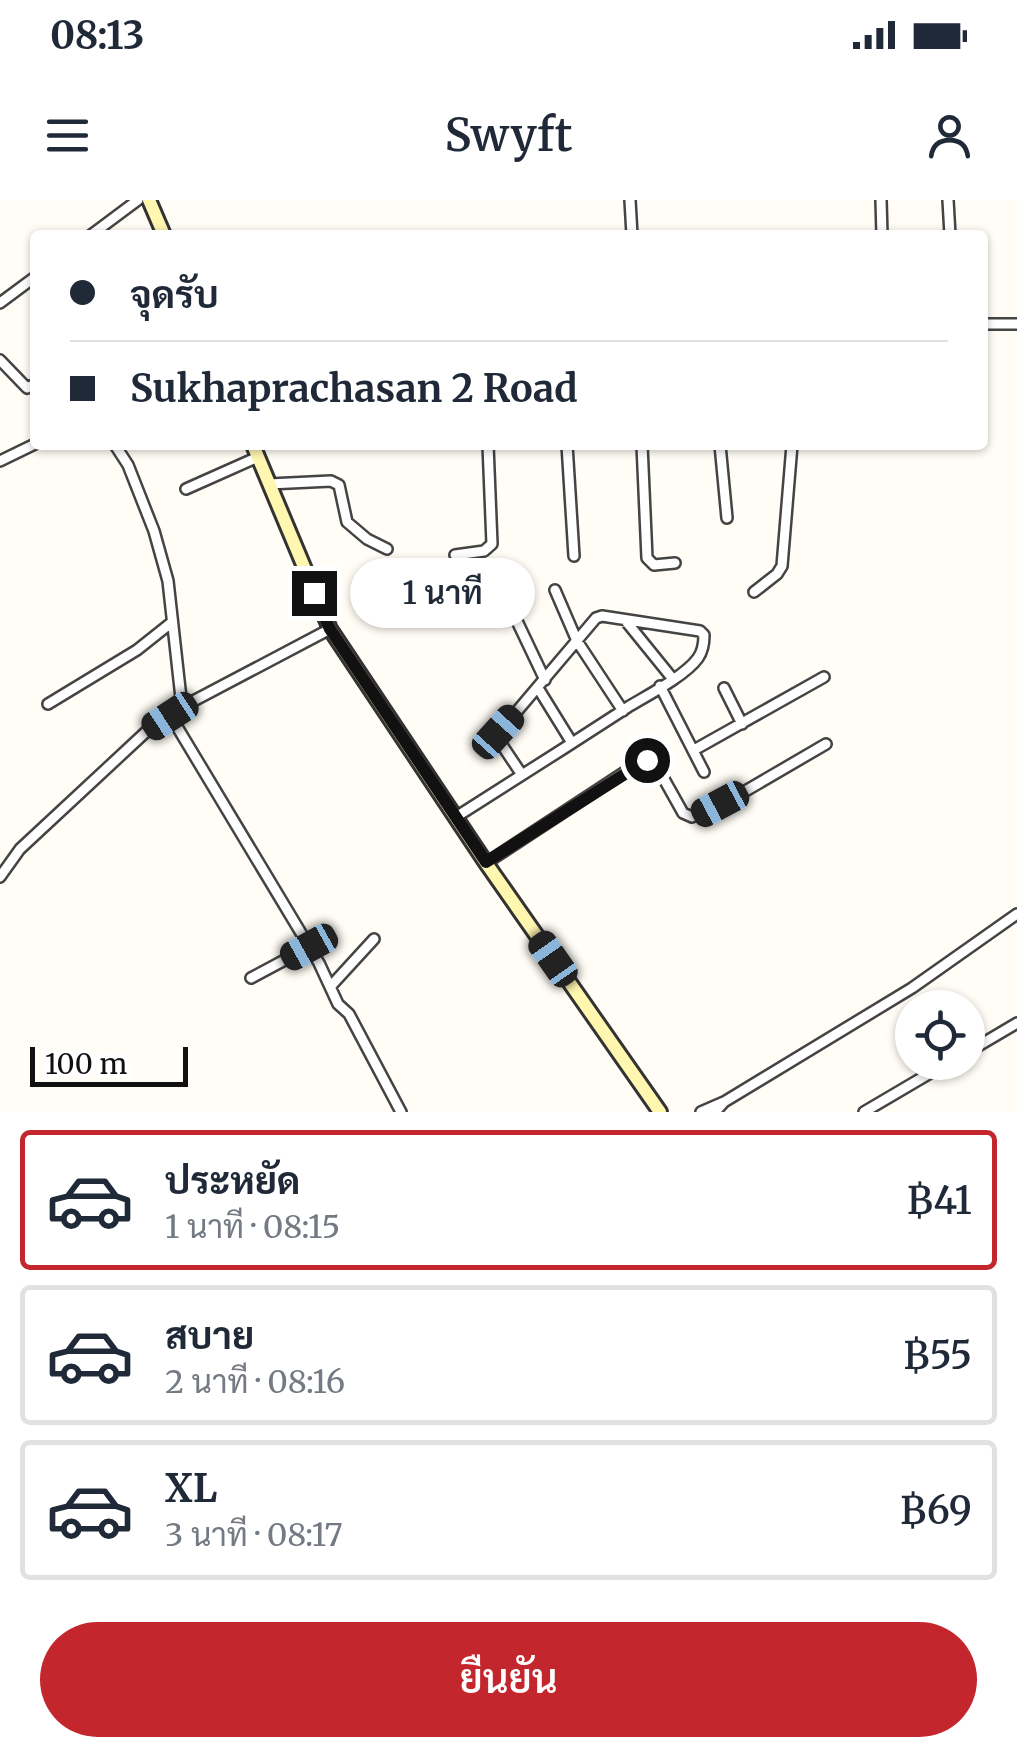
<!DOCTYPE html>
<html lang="th">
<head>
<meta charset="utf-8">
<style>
  body { margin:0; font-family:Merriweather,Sarabun,serif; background:#f2f2f3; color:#1f2937; height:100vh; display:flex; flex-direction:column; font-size:38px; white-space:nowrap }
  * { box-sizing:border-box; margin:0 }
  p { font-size:32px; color:#747a83 }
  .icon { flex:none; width:55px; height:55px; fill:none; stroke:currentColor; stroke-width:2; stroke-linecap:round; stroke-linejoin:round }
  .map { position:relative; height:912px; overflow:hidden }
  .panel { display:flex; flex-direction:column; background:#fff; flex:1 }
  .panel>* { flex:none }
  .banner { position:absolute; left:30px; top:30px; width:958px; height:220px; border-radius:10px; box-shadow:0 2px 8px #0004; display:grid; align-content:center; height:220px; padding:0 40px; background:#fff }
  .buttons { position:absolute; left:895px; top:790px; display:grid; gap:20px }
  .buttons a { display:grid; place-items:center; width:90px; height:90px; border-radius:50%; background:#fff; box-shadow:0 2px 8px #0004; font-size:50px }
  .scale { position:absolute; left:30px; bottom:25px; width:158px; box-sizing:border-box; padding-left:10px; border:5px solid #111; border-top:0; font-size:28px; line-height:35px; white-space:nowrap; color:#111; -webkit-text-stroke:8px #fff; paint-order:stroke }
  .end { position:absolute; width:45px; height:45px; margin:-22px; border:12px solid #111; background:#fff; box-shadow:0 0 0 5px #fff }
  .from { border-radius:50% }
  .bubble { position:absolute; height:70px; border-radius:35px; background:#fff; box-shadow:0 2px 8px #0004; font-size:32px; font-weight:600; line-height:70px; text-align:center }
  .car { position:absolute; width:30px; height:60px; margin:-30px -15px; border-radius:12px; box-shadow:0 0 8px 2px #0007; background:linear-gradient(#222 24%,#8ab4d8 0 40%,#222 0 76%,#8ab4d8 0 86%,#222 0) }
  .banner b { display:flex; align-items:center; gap:35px; height:95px; font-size:38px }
  .banner b+b { border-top:2px solid #e0e1e3 }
  .banner i { width:25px; height:25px; background:#1f2937 }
  ul { padding:18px 0 0; list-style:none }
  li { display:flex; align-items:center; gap:30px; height:140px; margin:0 20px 15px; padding:0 20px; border:5px solid #e0e1e3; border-radius:10px }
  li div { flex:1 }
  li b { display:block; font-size:38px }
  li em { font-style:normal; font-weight:600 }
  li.current { border-color:#c4262e }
  li>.icon { width:90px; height:90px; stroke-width:1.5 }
  .button { display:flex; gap:20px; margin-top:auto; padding:20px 40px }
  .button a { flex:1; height:115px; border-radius:60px; background:#c4262e; color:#fff; font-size:40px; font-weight:600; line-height:115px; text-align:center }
  .status { display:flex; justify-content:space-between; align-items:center; height:70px; padding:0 50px; background:#fff; direction:ltr }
  .status svg { height:28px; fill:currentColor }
  header { display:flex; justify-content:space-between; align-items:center; height:130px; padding:0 40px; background:#fff; font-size:45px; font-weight:600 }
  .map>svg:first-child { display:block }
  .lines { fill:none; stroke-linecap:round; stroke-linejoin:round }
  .street-casing { stroke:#444; stroke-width:14 }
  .secondary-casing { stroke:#333; stroke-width:18 }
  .street { stroke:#fff; stroke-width:9 }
  .secondary { stroke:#fff6b0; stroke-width:12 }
  .route { stroke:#111; stroke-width:12 }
</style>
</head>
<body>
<div class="status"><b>08:13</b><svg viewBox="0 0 49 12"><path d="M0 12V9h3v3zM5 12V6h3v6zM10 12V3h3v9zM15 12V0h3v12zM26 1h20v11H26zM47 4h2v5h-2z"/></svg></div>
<header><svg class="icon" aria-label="menu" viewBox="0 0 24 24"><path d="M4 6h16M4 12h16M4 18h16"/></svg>Swyft<svg class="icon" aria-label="person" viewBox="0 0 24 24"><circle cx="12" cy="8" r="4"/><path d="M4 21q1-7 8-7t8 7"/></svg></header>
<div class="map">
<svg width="1017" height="912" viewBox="0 0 1017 912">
  <rect width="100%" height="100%" fill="#fffdf5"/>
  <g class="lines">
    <!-- street casing -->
    <g class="street-casing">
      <path id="street" d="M 630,0 L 632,35
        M 881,0 L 882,35
        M 948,0 L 950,35
        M 91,35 L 138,0
        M 0,103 L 35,77
        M 982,124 L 1017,124
        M 0,160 L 27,188 L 35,184
        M 115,245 L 128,265 L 154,331 L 168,381 L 182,507
        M 567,245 L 574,356
        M 642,245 L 647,358 L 654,365 L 675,363
        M 720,245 L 727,318
        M 0,261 L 35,244
        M 269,284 L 331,281 L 339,285 L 347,322 L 367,339 L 387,349
        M 186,289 L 258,257
        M 455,355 L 484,351 L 492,344 L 488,245
        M 555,390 L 577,441 L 623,511
        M 754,392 L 777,374 L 782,366 L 792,245
        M 506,398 L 545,480
        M 625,420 L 672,478
        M 660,486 L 704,572
        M 538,488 L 572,543
        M 724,488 L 742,524
        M 48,504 L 137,450 L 171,423
        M 170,515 L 319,763 L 338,804 L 349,814 L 401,912
        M 694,550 L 824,477
        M 456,617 C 513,581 571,544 628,507 C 648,495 685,476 698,458 C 703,451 704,443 704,435 L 700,431 L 602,416 L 596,418 L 496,536 L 522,575
        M 486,663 L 640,562 L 647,560 L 655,563 L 683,613 L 692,617 L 742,593 L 826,544
        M 0,677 L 20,649 L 148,530 L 182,507 L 330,429
        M 251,778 L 309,747
        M 330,787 L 374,739
        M 968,852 L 1017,823
        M 701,912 L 724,902
        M 715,912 L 724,902 L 912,788 L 1017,714
        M 864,912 L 949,862"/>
    </g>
    <!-- secondary casing -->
    <g class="secondary-casing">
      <path id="secondary" d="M 149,0 L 164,35
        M 253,245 L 330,429 L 486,663 L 660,912"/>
    </g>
    <!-- street -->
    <use href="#street" class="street"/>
    <!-- secondary -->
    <use href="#secondary" class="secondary"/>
  </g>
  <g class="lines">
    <!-- route -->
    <path class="route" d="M 314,393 L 330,429 L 486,662 L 647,560"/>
  </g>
</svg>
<div class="buttons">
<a><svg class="icon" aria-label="locate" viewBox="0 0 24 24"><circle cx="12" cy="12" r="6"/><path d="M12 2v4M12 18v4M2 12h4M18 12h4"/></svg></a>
</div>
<div class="scale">100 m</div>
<i class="end from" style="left:647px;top:560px"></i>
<i class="end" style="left:314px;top:393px"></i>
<div class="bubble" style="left:350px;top:358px;width:185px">1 นาที</div>
<i class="car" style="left:170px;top:516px;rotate:237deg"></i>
<i class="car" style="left:498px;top:532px;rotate:42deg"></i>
<i class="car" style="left:720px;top:604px;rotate:242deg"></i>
<i class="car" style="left:309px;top:747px;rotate:241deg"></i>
<i class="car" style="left:553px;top:759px;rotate:325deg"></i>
<div class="banner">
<b><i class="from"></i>จุดรับ</b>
<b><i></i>Sukhaprachasan 2 Road</b>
</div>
</div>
<section class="panel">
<ul>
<li class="current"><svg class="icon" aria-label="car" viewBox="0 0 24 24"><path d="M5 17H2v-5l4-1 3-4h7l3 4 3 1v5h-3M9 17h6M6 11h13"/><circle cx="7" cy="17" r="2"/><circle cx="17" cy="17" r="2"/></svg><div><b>ประหยัด</b><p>1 นาที · 08:15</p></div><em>฿41</em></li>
<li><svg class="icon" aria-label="car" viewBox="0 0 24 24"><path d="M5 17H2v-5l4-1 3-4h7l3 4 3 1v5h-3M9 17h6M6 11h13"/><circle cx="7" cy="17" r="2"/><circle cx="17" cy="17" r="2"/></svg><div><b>สบาย</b><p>2 นาที · 08:16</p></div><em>฿55</em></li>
<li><svg class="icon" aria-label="car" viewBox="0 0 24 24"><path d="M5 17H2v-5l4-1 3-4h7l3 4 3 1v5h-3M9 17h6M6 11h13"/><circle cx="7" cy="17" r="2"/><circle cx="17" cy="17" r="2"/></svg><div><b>XL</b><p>3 นาที · 08:17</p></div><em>฿69</em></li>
</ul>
<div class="button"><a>ยืนยัน</a></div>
</section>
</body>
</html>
